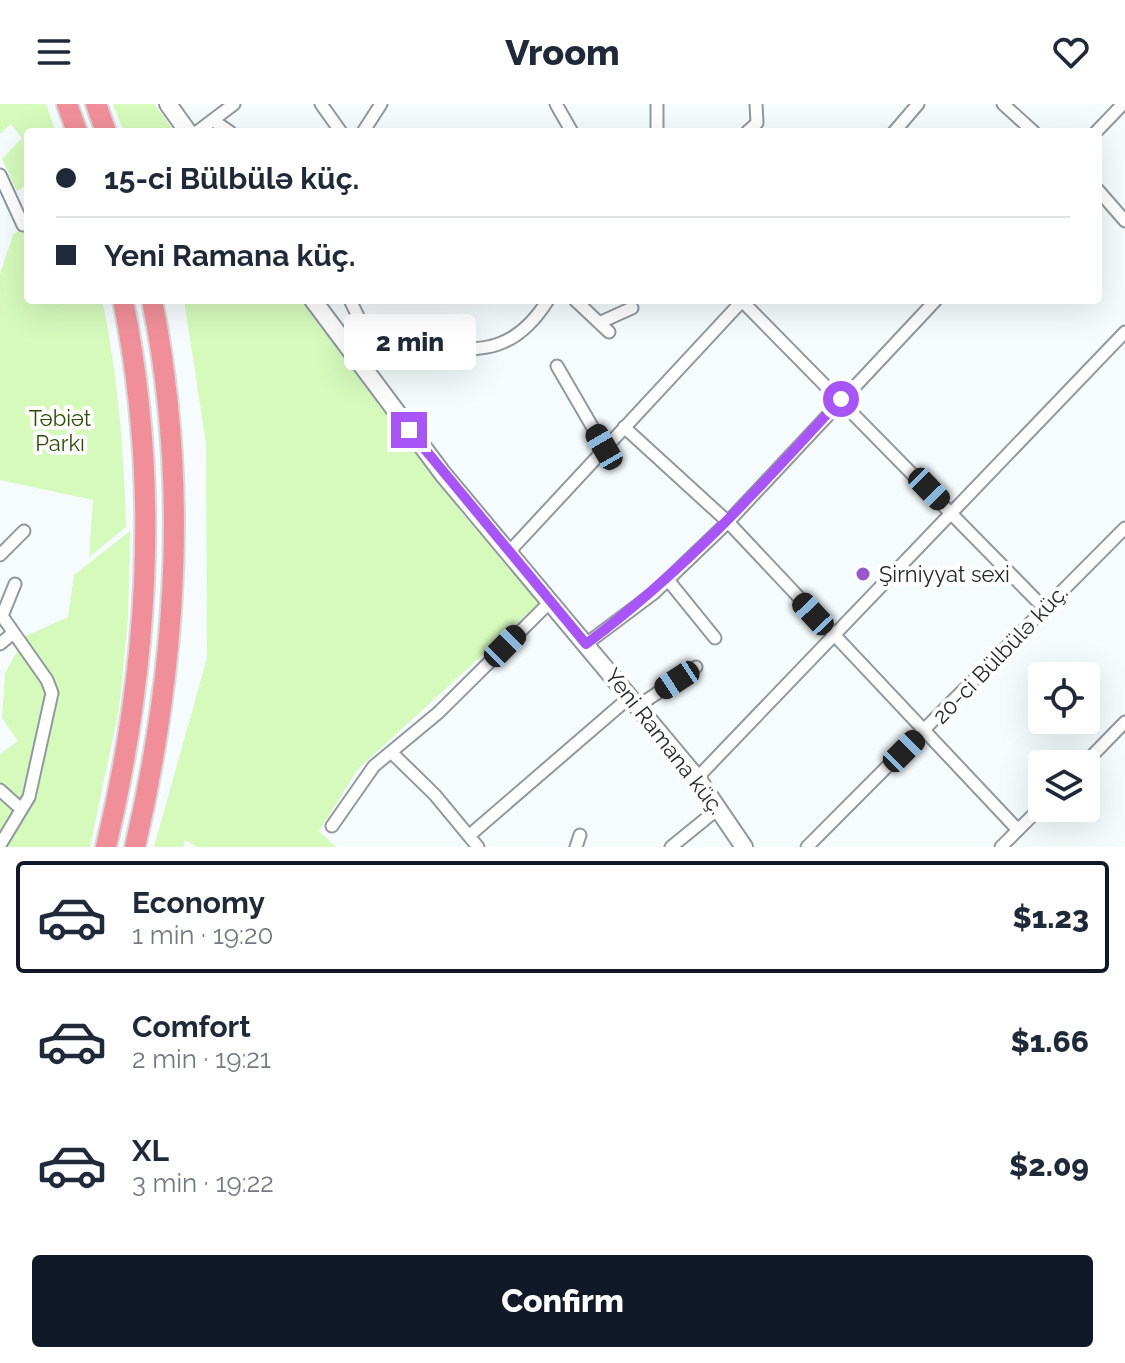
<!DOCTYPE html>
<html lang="en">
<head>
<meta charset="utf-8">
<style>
  body { margin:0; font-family:Raleway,sans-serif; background:#f6f6f7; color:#1f2937; height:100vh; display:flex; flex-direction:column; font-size:30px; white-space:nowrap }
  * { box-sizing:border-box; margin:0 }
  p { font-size:26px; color:#747a83 }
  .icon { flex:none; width:44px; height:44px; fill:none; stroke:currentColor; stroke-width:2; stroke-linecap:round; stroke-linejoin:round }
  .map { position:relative; height:743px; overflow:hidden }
  .panel { display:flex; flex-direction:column; background:#fff; flex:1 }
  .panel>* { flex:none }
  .hud { position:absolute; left:24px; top:24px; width:1078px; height:176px; border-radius:8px; box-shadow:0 8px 32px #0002; display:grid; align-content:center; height:176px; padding:0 32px; background:#fff }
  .buttons { position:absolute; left:1028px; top:558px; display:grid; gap:16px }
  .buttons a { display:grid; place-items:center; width:72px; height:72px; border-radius:8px; background:#fff; box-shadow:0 8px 32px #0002; font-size:40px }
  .end { position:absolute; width:36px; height:36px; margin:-18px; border:10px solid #a855f7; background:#fff; box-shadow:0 0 0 4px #fff }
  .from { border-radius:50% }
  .bubble { position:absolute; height:56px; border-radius:8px; background:#fff; box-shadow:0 8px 32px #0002; font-size:26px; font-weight:800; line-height:56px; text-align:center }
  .car { position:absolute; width:24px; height:48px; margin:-24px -12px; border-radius:10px; box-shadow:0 0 6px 2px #0007; background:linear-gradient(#222 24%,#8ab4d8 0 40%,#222 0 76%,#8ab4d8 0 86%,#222 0) }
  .hud b { display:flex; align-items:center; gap:28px; height:76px; font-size:30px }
  .hud b+b { border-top:2px solid #e0e1e3 }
  .hud i { width:20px; height:20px; background:#1f2937 }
  ul { padding:14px 0 0; list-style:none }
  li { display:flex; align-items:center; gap:24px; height:112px; margin:0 16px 12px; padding:0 16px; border:4px solid transparent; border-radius:8px }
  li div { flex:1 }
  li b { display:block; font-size:30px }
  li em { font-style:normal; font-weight:800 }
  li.active { border-color:#111827 }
  li>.icon { width:72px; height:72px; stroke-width:1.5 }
  .primary-button { display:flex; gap:16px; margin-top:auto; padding:16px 32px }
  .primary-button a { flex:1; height:92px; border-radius:8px; background:#111827; color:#fff; font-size:32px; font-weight:800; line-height:92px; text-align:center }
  header { display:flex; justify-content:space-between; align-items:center; height:104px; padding:0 32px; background:#fff; font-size:36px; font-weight:800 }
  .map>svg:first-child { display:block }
  .green { fill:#d5fabc }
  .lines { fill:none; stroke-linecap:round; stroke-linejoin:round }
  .street-casing { stroke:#92999e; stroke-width:15 }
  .secondary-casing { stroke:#92999e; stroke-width:20 }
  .highway-casing { stroke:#d8d8d8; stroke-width:24 }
  .street { stroke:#fff; stroke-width:11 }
  .secondary { stroke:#fff; stroke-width:16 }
  .highway { stroke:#f08f99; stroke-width:20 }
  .route { stroke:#a855f7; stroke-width:10 }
  .poi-dot { fill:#9a56cb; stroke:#fff; stroke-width:3 }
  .labels { text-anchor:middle; stroke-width:8; stroke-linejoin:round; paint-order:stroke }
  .park-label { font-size:22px; fill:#2c4f06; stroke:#fff }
  .poi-label { font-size:22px; fill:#242729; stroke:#fff; text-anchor:start }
  .street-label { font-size:22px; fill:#242729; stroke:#fff }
</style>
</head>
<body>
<header><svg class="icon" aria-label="menu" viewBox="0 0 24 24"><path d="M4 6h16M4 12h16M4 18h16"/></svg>Vroom<svg class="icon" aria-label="heart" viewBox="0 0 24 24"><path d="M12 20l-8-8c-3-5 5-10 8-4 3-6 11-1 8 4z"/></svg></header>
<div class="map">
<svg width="1125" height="743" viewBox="0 0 1125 743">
  <rect width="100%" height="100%" fill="#f6fbfe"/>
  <!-- green -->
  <path class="green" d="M 0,0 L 46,0 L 56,28 L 28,28 L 28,80 L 17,87 L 2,55 L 22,34 L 11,20 L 0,30 Z
    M 113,0 L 154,0 L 175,28 L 124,28 Z
    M 28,123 L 28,196 L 102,196 C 118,271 124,346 126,423 L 89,453 L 93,396 L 0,376 L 0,170 L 13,130 Z
    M 184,196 L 302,196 L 467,415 L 539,499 L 358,665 L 319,727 L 336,743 L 197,743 L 185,736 L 183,743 L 154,743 L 207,554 L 206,339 Z
    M 130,427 L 128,515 L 119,605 L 90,743 L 0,743 L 0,650 L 18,637 L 2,614 L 5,569 L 26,532 L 68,513 L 74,471 Z"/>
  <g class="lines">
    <!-- street casing -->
    <g class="street-casing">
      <path id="street" d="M 321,0 L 341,28
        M 556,0 L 572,28
        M 657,0 L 657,28
        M 1003,0 L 1034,28
        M 214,17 L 230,28
        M 197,28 L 234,0
        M 363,28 L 381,0
        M 747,28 L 757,19 L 756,0
        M 894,28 L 918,0
        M 1096,28 L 1123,0
        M 0,71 L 23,121
        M 1098,86 L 1125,117
        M 350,196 L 377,251
        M 575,196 L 609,228
        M 742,197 L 1044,504
        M 601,218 L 632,204
        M 404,244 L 436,222
        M 358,260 C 373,253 389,245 405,244 C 466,242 507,261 548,196
        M 557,262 L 604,343
        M 624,323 L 728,418 L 1018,726
        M 508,449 L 743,196
        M 0,451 L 24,427
        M 668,476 L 715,534
        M 0,540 L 12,530
        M 586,540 L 654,489 L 728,418 L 936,196
        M 638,602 L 696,563
        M 391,648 L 435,691 L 478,743
        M 1084,660 L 1125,618
        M 697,674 L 1125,228
        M 0,686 L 21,705
        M 332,722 L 374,662 L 438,609 L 550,498
        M 471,730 L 631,592
        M 0,741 L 29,693 L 52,589 L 47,576 L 2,512 L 15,480
        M 576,743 L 580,731
        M 671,743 L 719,704
        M 807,743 L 1125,424
        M 1001,743 L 1042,702"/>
    </g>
    <!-- secondary casing -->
    <g class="secondary-casing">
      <path id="secondary" d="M 168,0 L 188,28
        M 313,196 L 443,370 L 697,674 L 744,743"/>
    </g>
    <!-- highway casing -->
    <g class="highway-casing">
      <path id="highway" d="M 67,0 L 77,28
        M 96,0 L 106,28
        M 106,743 C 149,562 160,379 123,196
        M 135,743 C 177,562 189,379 152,196"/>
    </g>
    <!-- street -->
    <use href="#street" class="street"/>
    <!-- secondary -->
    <use href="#secondary" class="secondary"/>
    <!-- highway -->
    <use href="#highway" class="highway"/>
  </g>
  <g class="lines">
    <!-- route -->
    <path class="route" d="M 409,326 L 586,540 C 685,466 758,386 841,295"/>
  </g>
  <!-- markers -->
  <circle class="poi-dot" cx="863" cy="470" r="8"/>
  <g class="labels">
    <!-- park labels -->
    <g class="park-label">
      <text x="60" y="322">Təbiət<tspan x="60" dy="25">Parkı</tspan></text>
    </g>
    <!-- poi labels -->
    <g class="poi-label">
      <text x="879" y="478">Şirniyyat sexi</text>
    </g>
    <!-- street labels -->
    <g class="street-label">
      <text transform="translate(1000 550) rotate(-46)" y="8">20-ci Bülbülə küç.</text>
      <text transform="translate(665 637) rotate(52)" y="8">Yeni Ramana küç.</text>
    </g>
  </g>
</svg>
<div class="buttons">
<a><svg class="icon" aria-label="locate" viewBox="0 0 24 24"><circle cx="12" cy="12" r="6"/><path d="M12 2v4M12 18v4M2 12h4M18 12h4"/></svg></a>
<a><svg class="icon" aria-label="layers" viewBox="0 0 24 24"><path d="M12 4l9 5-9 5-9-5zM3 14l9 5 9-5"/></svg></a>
</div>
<i class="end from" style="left:841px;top:295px"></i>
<i class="end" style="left:409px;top:326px"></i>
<div class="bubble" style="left:344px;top:210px;width:132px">2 min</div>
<i class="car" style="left:604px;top:343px;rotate:330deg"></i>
<i class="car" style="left:929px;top:385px;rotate:136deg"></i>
<i class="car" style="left:813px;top:510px;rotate:317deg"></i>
<i class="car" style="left:505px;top:542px;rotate:45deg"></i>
<i class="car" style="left:677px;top:576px;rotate:237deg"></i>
<i class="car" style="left:904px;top:647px;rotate:45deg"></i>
<div class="hud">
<b><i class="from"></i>15-ci Bülbülə küç.</b>
<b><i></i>Yeni Ramana küç.</b>
</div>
</div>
<section class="panel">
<ul>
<li class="active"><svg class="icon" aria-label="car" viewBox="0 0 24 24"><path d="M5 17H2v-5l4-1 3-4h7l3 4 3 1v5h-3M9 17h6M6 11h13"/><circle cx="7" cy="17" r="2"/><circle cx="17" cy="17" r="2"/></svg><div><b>Economy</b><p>1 min · 19:20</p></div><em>$1.23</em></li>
<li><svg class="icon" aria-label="car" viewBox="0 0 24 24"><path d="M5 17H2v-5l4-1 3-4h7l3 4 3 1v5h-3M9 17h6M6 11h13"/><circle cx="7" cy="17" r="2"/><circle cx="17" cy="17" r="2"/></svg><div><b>Comfort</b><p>2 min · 19:21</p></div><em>$1.66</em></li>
<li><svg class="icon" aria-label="car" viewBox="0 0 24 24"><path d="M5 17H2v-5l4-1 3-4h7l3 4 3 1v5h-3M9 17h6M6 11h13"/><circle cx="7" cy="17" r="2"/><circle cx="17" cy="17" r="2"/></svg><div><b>XL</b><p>3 min · 19:22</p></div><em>$2.09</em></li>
</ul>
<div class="primary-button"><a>Confirm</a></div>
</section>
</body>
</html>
